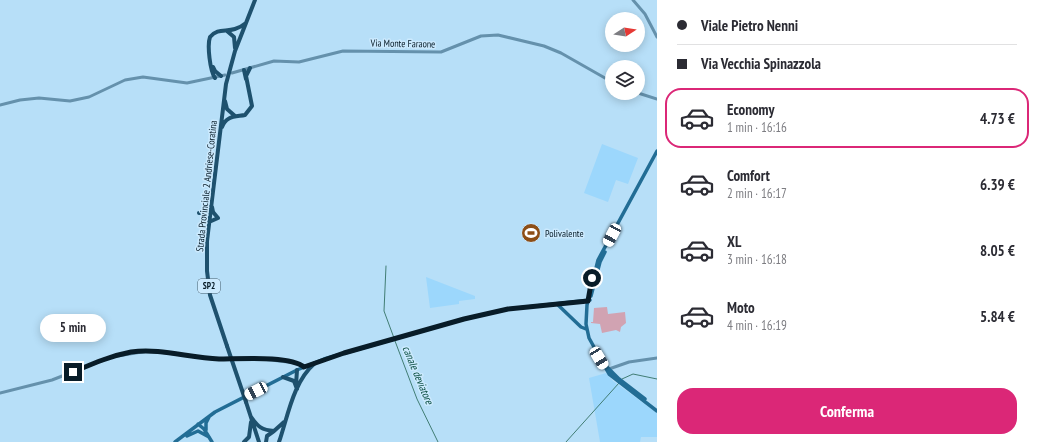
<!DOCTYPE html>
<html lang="it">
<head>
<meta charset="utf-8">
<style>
  body { margin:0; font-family:"PT Sans Narrow",sans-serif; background:#f2f2f3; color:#2b2b33; height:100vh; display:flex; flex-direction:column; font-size:15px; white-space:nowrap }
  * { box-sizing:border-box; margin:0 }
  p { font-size:13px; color:#7c7c81 }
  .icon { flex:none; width:22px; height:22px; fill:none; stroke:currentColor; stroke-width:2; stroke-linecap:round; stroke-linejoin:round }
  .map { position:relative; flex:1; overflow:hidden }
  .panel { display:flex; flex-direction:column; background:#fff; width:380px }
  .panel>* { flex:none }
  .top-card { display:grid; align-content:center; height:88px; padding:0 20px; background:#fff }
  .needle { width:26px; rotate:78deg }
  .buttons { position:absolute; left:605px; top:12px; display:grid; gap:8px }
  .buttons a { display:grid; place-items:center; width:40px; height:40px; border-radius:50%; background:#fff; box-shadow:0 2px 10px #0003; font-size:20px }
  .end { position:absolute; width:18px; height:18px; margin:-9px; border:5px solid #081c28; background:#fff; box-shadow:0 0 0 2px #fff }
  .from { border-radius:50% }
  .bubble { position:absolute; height:28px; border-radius:14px; background:#fff; box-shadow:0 2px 10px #0003; font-size:13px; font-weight:600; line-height:28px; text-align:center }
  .car { position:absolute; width:12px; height:24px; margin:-12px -6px; border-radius:5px; box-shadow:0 0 3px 1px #0007; background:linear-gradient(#fff 24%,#345 0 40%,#fff 0 76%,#345 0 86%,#fff 0) }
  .top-card b { display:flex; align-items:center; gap:14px; height:38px; font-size:15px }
  .top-card b+b { border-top:1px solid #e1e1e2 }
  .top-card i { width:10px; height:10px; background:#2b2b33 }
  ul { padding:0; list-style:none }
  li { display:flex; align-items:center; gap:12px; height:60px; margin:0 8px 6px; padding:0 12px; border:2px solid transparent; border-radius:16px }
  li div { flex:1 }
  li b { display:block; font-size:15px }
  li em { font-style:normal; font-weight:600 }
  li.on { border-color:#db2777 }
  li>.icon { width:36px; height:36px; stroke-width:1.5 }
  .cta { display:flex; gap:8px; margin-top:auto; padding:8px 20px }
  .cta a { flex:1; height:46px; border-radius:16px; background:#db2777; color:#fff; font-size:16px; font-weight:600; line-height:46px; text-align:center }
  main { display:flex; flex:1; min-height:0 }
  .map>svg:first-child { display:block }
  .built { fill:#9cd7fc }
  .green { fill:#d1a3b2 }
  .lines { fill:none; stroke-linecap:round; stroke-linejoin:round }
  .stream { stroke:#417d74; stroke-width:1 }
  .tertiary { stroke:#6591ac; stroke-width:3 }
  .secondary { stroke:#226d95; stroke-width:3.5 }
  .primary { stroke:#1e516e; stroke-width:4 }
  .primary-bridge { stroke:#1e516e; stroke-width:4 }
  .route { stroke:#081c28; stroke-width:5 }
  .labels { text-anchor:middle; stroke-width:3; stroke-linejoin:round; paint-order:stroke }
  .shield { fill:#cceafe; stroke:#435a68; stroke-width:1 }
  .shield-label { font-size:9px; font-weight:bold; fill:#081c28 }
  .street-label { font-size:10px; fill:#081c28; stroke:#cceafe }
  .poi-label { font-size:10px; fill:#081c28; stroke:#cceafe; text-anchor:start }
  .water-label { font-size:11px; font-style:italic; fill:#0e5044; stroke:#cceafe }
</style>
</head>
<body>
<main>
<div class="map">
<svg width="657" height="442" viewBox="0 0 657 442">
  <rect width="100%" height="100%" fill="#b7dff8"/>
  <!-- built -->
  <path class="built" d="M 602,144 L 638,158 L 628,184 L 616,180 L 608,202 L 584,193 Z
    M 426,277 L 475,296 L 475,299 L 459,301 L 459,304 L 430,308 Z
    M 606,373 L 613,381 L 657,413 L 657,437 L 641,437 L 640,442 L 600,442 L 589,378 Z"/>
  <!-- green -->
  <path class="green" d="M 607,307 L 608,314 L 625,312 L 626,323 L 621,327 L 620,332 L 616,330 L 602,333 L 600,324 L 591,323 L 591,322 L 593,322 L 594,308 Z"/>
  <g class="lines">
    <!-- stream -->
    <path class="stream" d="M 386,266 L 384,311 L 394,338
      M 395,341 L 417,399 L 438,442
      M 622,379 L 633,374 L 657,379
      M 566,442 L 619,383"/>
    <!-- tertiary -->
    <path class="tertiary" d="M 633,0 L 645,14 L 657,37
      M 232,73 L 274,61 L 299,62 L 343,51 L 441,52 L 481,36 L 498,35 L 544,46 L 561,53 L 612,82
      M 638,93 L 657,99
      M 0,105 L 20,100 L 39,98 L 70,101 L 89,97 L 125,80 L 143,77 L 187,83 L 225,75
      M 609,369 L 629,362 L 657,358
      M 0,393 L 52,380 L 111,357 L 148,351 L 219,359 L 254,358 L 296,363 L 304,367"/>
    <!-- secondary -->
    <path class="secondary" d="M 657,151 L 598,260 L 587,305 L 586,324 L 589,338 L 609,374 L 657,411
      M 591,296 L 600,262 L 605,252
      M 557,304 L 581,327 L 586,329
      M 607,367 L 619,379 L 645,399
      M 198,424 L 204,429 L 212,442
      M 206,430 L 206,423 L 209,417
      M 187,436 L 198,431 L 209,437
      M 175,442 L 215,412 L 297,370 L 324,359 L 464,319 L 508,309 L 590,300"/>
    <!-- primary -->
    <path class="primary" d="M 227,31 L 234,37 L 235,48
      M 213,67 L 215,71 L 221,76
      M 244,70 L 246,79
      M 215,78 C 210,71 207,45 210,37 C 220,25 230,36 246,23
      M 225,101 L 227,109 L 235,116
      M 222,127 C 226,116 234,117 245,115 L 252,106 L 246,76 L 250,68
      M 199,213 L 206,212 L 211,206
      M 209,222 L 218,218 L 213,212 L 212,207
      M 227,346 L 210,295 L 207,271 L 207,241 L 226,84 L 235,51 L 255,0
      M 283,377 L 294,381 L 297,389
      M 296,385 L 297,370
      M 246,402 L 259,442
      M 251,417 C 258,427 262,430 274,431 L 284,422
      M 244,442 L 249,437 L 251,422
      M 266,442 L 267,436 L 274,431
      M 279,442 C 288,416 293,382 315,363"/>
    <!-- primary-bridge -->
    <path class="primary-bridge" d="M 227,346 L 246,402"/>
  </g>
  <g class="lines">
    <!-- route -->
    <path class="route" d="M 73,372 C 92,364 110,356 131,352 C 161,348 189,358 219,359 C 238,359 290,355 304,367 L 344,353 L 464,319 L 508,309 L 588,301 L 592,278"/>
  </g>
  <!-- icons -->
  <defs>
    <g id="stadium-disc" transform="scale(1)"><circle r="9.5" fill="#8d4e16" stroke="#cceafe"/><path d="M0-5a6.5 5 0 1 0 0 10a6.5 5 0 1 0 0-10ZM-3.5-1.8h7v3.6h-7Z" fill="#fff"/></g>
  </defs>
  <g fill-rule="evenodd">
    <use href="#stadium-disc" x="531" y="233"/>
  </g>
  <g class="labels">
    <!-- shield labels -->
    <rect class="shield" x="198" y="279" width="22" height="14" rx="3"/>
    <g class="shield-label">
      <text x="209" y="289">SP2</text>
    </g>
    <!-- street labels -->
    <g class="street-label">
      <text transform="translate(403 43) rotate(1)" y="4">Via Monte Faraone</text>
      <text transform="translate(206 186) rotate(-84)" y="4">Strada Provinciale 2 Andriese-Coratina</text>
    </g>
    <!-- poi labels -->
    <g class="poi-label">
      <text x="545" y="237">Polivalente</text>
    </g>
    <!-- water labels -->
    <g class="water-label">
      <text transform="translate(418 375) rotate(67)" y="4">canale deviatore</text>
    </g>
  </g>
</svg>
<div class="buttons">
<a><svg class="needle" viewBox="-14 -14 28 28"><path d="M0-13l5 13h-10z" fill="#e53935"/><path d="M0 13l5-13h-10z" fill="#7c7c81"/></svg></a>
<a><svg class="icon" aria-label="layers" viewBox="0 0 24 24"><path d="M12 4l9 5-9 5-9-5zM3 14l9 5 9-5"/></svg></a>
</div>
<i class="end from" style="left:592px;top:278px"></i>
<i class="end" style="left:73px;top:372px"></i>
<div class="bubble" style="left:40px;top:314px;width:66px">5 min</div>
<i class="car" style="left:612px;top:235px;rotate:208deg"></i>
<i class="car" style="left:599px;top:358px;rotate:149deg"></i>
<i class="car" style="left:256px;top:391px;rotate:243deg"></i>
</div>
<section class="panel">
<div class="top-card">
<b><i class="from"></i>Viale Pietro Nenni</b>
<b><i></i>Via Vecchia Spinazzola</b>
</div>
<ul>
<li class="on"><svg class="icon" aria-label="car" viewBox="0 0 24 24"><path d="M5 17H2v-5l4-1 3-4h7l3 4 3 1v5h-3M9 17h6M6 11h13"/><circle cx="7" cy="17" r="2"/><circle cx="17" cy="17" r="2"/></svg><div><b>Economy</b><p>1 min · 16:16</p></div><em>4.73 €</em></li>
<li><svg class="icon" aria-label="car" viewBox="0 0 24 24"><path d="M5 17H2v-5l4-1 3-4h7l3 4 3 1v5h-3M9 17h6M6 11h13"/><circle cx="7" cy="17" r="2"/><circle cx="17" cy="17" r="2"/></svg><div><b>Comfort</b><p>2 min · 16:17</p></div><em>6.39 €</em></li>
<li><svg class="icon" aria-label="car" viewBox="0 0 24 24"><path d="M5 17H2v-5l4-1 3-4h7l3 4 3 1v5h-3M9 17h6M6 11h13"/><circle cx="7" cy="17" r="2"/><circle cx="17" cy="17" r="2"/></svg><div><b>XL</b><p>3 min · 16:18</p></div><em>8.05 €</em></li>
<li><svg class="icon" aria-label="car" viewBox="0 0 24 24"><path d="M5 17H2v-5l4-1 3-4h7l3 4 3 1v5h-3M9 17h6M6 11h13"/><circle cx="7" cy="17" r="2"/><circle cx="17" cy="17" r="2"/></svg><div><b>Moto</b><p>4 min · 16:19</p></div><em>5.84 €</em></li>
</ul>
<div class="cta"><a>Conferma</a></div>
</section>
</main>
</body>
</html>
